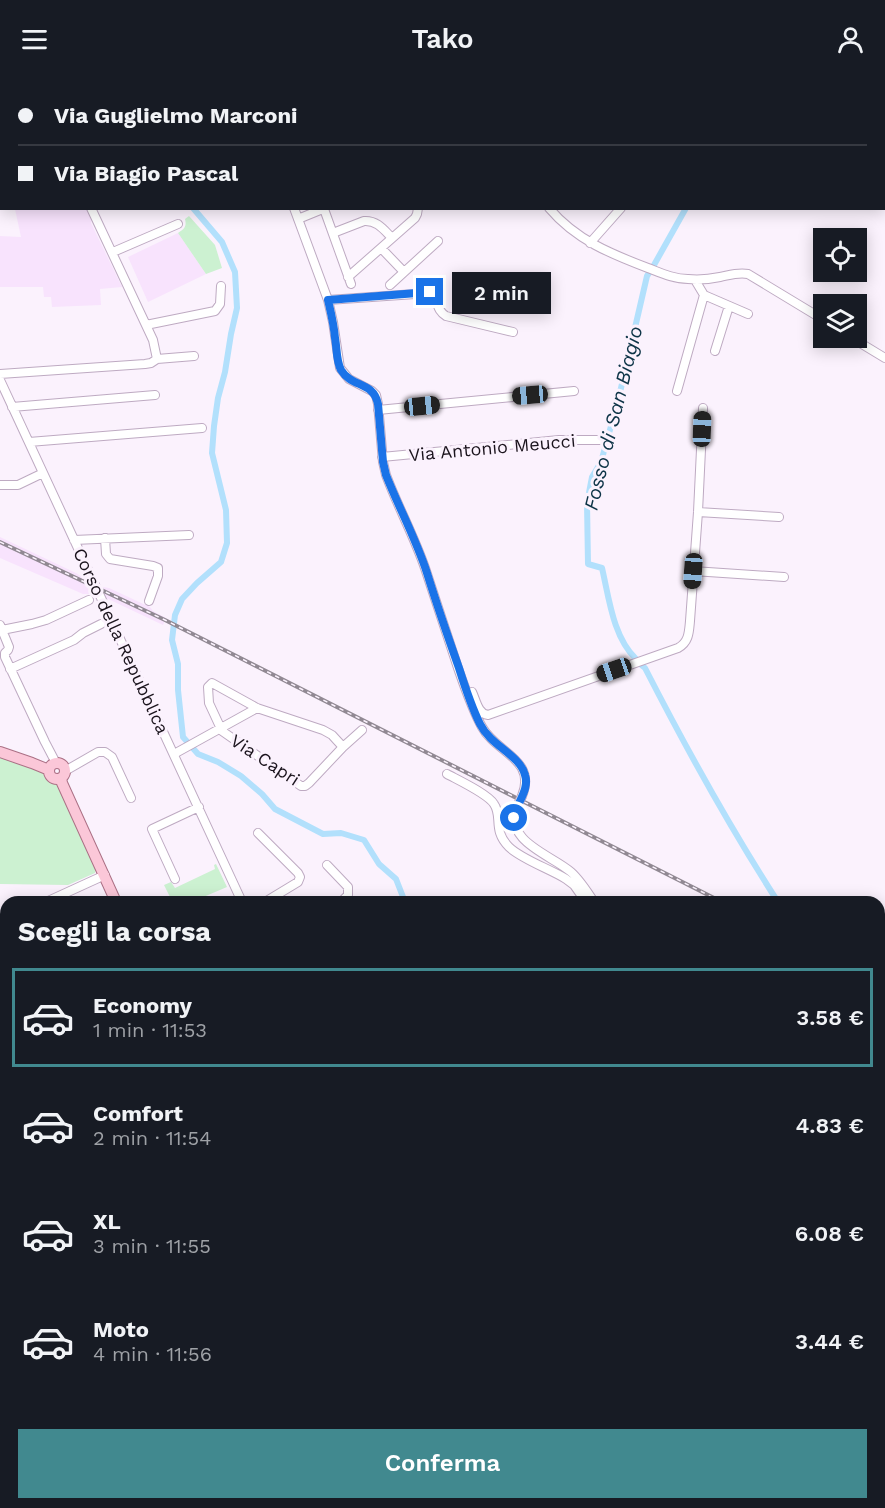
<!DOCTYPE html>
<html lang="it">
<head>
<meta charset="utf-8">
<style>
  body { margin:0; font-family:"Work Sans",sans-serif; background:#242831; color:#f1f3f6; height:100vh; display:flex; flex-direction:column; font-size:22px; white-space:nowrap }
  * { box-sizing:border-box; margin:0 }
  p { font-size:20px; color:#9ea1a6 }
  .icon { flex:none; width:33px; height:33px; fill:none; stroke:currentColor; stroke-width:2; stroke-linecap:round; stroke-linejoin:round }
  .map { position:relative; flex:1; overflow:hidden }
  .panel { position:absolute; left:0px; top:818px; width:885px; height:614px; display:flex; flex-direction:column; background:#171b24; border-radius:18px 18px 0 0; box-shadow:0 3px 15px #0003 }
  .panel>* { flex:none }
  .guide { position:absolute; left:0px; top:0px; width:885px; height:132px; box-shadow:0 3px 15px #0003; display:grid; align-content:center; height:132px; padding:0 18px; background:#171b24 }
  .fabs { position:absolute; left:813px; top:150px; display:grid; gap:12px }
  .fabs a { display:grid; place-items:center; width:54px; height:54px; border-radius:0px; background:#171b24; box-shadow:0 3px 15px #0003; font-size:30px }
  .end { position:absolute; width:27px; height:27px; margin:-14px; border:8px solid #1a73e8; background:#fff; box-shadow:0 0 0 3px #fff }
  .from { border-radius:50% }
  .bubble { position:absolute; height:42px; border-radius:0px; background:#171b24; box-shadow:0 3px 15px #0003; font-size:20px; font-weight:600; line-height:42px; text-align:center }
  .car { position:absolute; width:18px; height:36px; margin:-18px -9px; border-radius:8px; box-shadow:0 0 4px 2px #0007; background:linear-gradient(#222 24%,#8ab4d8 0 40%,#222 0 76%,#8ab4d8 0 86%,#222 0) }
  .guide b { display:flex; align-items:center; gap:21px; height:57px; font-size:22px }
  .guide b+b { border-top:2px solid #363941 }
  .guide i { width:15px; height:15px; background:#f1f3f6 }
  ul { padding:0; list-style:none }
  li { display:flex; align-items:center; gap:18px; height:99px; margin:0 12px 9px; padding:0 6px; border:3px solid transparent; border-radius:0px }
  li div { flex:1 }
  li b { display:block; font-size:22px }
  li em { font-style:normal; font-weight:600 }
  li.current { border-color:#41898f }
  li>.icon { width:54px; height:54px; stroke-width:1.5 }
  h2 { padding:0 18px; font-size:27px; line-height:72px }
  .action { display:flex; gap:12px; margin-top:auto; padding:12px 18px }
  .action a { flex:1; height:69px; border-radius:0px; background:#41898f; color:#fff; font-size:24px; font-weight:600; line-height:69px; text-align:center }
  header { display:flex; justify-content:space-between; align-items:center; height:78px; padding:0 18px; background:#171b24; font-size:27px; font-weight:600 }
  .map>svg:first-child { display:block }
  .built { fill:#f8e3fd }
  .green { fill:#ccf1d1 }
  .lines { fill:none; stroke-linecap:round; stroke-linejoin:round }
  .canal { stroke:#b2e0fc; stroke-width:6 }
  .minor-casing { stroke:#beaac2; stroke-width:10 }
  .major-casing { stroke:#ab7085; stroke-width:12 }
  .minor { stroke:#fff; stroke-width:8 }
  .major { stroke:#fbc7d8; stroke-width:10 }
  .rail-casing { stroke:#918993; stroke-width:4 }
  .rail { stroke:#fbf2fd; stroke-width:1.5; stroke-dasharray:4.5; stroke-linecap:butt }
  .minor-bridge-casing { stroke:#beaac2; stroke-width:10; stroke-linecap:butt }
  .minor-bridge { stroke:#fff; stroke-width:8 }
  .route { stroke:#1a73e8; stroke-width:8 }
  .labels { text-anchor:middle; stroke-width:6; stroke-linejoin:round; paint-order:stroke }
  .street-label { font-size:18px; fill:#1a131c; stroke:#fbf2fd }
  .water-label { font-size:20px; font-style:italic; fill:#0d3447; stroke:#fbf2fd }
</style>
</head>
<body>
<header><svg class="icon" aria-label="menu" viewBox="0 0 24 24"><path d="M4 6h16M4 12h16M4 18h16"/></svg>Tako<svg class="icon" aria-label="person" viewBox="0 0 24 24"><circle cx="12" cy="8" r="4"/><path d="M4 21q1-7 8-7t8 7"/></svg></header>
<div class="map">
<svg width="885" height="1430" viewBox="0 0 885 1430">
  <rect width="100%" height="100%" fill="#fbf2fd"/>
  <!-- built -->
  <path class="built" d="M 15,131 L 88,131 L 92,138 L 91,145 L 122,209 L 100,211 L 101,227 L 52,229 L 51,219 L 44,219 L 43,209 L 0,209 L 0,158 L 21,159 Z
    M 178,155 L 206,196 L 148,224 L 128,179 Z
    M 0,459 L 76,495 L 87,502 L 91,513 L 90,516 L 83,516 L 0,480 Z
    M 103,509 L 109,510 L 150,529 L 153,533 L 166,540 L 163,547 L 106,520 Z
    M 6,851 L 6,898 L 0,899 L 0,853 Z
    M 0,909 L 6,909 L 6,984 L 0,984 Z
    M 6,993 L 6,1094 L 0,1094 L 0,994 Z"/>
  <!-- green -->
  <path class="green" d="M 189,138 L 215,167 L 222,190 L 206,196 L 178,155 C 184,151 187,149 185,141 Z
    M 0,677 C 9,681 36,688 42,694 C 48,700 45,704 56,706 L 61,710 L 96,792 L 95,795 L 68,807 L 0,806 Z
    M 216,786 L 227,809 L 194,823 L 172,823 L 164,807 L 171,804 L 175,810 L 215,791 L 214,787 Z"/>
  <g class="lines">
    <!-- canal -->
    <path class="canal" d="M 193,130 L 222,164 L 235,194 L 237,230 L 231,256 L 225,294 L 218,320 L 214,348 L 212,375 L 226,432 L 227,465 L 221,484 L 197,505 L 182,521 L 175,537 L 172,562 L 178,586 L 178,612 L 183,659 L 198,676 L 218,684 L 241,698 L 262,716 L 275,731 L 323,756 L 341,755 L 364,762 L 379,786 L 396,801 L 405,824
      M 654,187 L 686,130
      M 636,581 C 613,559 609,520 602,490 L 588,486 L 587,425 L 592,399 L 601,384 L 618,323 L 647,198 L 651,192
      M 640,586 L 645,590 C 686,670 729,748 778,824
      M 879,890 L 885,893
      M 879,1291 L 885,1298"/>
    <!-- minor casing -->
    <g class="minor-casing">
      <path id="minor" d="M 19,0 L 19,2
        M 98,0 L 99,2
        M 247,0 L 247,2
        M 304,0 L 305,2
        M 425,0 L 427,2
        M 164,2 L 165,0
        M 573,2 L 576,0
        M 0,37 L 2,37
        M 0,95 L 2,94
        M 91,130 L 153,262 L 157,281
        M 294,130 L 328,222 L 333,244 L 340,290 L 349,301 L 372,313 L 376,317 L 378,326 L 383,384 L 386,397 C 398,429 414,458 425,490 C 436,523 447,557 458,590 C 465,610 472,631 482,649 C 496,675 537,681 522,718
        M 549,130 C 576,162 611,176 648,190 C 661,195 674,201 688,201 C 698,202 710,201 720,199 C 730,197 738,194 748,196 L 824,242
        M 324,131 L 351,206
        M 298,141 L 325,130
        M 333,155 L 364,143 C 377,142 384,152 392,160
        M 590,165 L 621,130
        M 381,170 L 404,194
        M 113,174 L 178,146
        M 348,199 L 415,140 L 417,136 L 418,130
        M 390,207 L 438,163
        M 704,217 L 748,236
        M 328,222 L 430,215 C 439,220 435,232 446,238 L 513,254
        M 146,247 L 215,233 L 220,226 L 221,208
        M 852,260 L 885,280
        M 715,273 L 729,228
        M 0,296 L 145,286 L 151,285 L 157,281 L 194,278
        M 0,302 L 242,824
        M 677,313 L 704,217 L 695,202
        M 12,329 L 155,317
        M 378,332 L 574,313
        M 29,364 L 202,350
        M 382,379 L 559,362 L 603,362
        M 0,407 L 18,407 L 43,395
        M 698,434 L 779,439
        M 105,460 L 106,476 L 110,481 L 153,488 L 158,490 L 158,498 L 149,523
        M 74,462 L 189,457
        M 693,493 L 784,499
        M 0,547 L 9,569 L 8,572 L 5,575 L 5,579 L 45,664 L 56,685
        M 2,552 L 32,546 L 46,542 L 89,522
        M 10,591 L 74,562 L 83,555 L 101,546
        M 472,614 C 476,622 478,636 488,637 L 678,570 C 689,564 689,554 690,543 L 698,434 L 703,330
        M 343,669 L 332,657 L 323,652 L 257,630 L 212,605 L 208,609 L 209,625 L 222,653 L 301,708 L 305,708 L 309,705 L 343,669 L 362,652
        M 174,676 L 257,630
        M 65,693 L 98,674 L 105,674 L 112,679 L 131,720
        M 447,696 C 458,702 488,716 494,726 C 503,739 492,752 509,769 C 521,781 550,791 566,801 L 574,807 L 586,824
        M 517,729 C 504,764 550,776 571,794 C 580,802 587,813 594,824
        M 258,755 L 298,795 L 300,799 L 298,804 L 265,824
        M 327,787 L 348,809 L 348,817 L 341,824
        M 175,801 L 152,751 L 199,729
        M 46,824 L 105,797
        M 0,844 L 6,841
        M 0,988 L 6,988
        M 879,1142 L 885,1149
        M 0,1194 L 6,1195
        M 879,1411 L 885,1414
        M 796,1425 L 797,1430"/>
    </g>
    <!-- major casing -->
    <g class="major-casing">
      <path id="major" d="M 0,674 L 32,685 L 49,692
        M49 693a8 8 0 1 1 16 0a8 8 0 1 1-16 0Z
        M 61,700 L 62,705 L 116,824
        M 0,1214 L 6,1216
        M 879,1270 L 885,1271
        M 447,1425 L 448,1430"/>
    </g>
    <!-- minor -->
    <use href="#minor" class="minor"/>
    <!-- major -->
    <use href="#major" class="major"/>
    <!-- rail casing -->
    <g class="rail-casing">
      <path id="rail" d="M 0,464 L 165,542 L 722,824
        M 879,907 L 885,910"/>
    </g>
    <!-- rail -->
    <use href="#rail" class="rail"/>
    <!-- minor-bridge casing -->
    <g class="minor-bridge-casing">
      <path id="minor-bridge" d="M 517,729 L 522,718"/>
    </g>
    <!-- minor-bridge -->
    <use href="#minor-bridge" class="minor-bridge"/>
  </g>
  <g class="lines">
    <!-- route -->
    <path class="route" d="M 430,214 L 328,222 C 331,235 334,247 335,260 C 337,270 336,283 341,292 C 352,310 373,303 378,326 L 383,384 L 386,397 C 399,430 416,461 427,495 C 437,527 448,559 459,590 C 465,609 471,628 480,646 C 491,668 520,677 525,697 C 530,712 516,725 514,740"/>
  </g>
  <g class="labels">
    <!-- street labels -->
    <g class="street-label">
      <text transform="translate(492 370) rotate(-5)" y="6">Via Antonio Meucci</text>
      <text transform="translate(121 563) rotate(65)" y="6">Corso della Repubblica</text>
      <text transform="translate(265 682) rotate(33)" y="6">Via Capri</text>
    </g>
    <!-- water labels -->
    <g class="water-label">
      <text transform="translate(613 340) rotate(-76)" y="7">Fosso di San Biagio</text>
    </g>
  </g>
</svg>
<div class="fabs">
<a><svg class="icon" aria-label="locate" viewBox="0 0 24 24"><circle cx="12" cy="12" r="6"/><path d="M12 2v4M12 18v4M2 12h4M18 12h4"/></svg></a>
<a><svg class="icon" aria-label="layers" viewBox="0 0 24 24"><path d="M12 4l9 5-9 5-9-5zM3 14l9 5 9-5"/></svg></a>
</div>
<i class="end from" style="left:514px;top:740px"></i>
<i class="end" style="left:430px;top:214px"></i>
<div class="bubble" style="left:452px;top:194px;width:99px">2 min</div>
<i class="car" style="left:530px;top:317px;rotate:265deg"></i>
<i class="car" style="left:422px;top:328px;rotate:84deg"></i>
<i class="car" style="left:702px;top:351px;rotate:2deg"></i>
<i class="car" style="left:693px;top:493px;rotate:184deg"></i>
<i class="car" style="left:614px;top:592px;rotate:251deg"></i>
<div class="guide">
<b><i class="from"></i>Via Guglielmo Marconi</b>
<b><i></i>Via Biagio Pascal</b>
</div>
<section class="panel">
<h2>Scegli la corsa</h2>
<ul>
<li class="current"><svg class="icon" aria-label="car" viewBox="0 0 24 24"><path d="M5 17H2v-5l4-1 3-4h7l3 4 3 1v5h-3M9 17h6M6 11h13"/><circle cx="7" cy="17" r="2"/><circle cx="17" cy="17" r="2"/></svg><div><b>Economy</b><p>1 min · 11:53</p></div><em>3.58 €</em></li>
<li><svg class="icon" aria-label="car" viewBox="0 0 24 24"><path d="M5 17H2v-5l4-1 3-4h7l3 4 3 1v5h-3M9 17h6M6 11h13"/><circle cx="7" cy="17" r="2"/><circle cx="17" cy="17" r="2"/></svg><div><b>Comfort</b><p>2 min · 11:54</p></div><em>4.83 €</em></li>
<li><svg class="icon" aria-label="car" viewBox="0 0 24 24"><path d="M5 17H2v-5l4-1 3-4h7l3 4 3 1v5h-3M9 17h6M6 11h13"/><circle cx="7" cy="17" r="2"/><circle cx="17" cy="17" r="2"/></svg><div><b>XL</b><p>3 min · 11:55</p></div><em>6.08 €</em></li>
<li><svg class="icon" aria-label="car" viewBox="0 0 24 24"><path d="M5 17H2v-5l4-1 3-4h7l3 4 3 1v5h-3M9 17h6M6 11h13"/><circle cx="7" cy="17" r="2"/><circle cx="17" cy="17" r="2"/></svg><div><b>Moto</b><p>4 min · 11:56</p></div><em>3.44 €</em></li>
</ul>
<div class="action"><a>Conferma</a></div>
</section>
</div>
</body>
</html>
